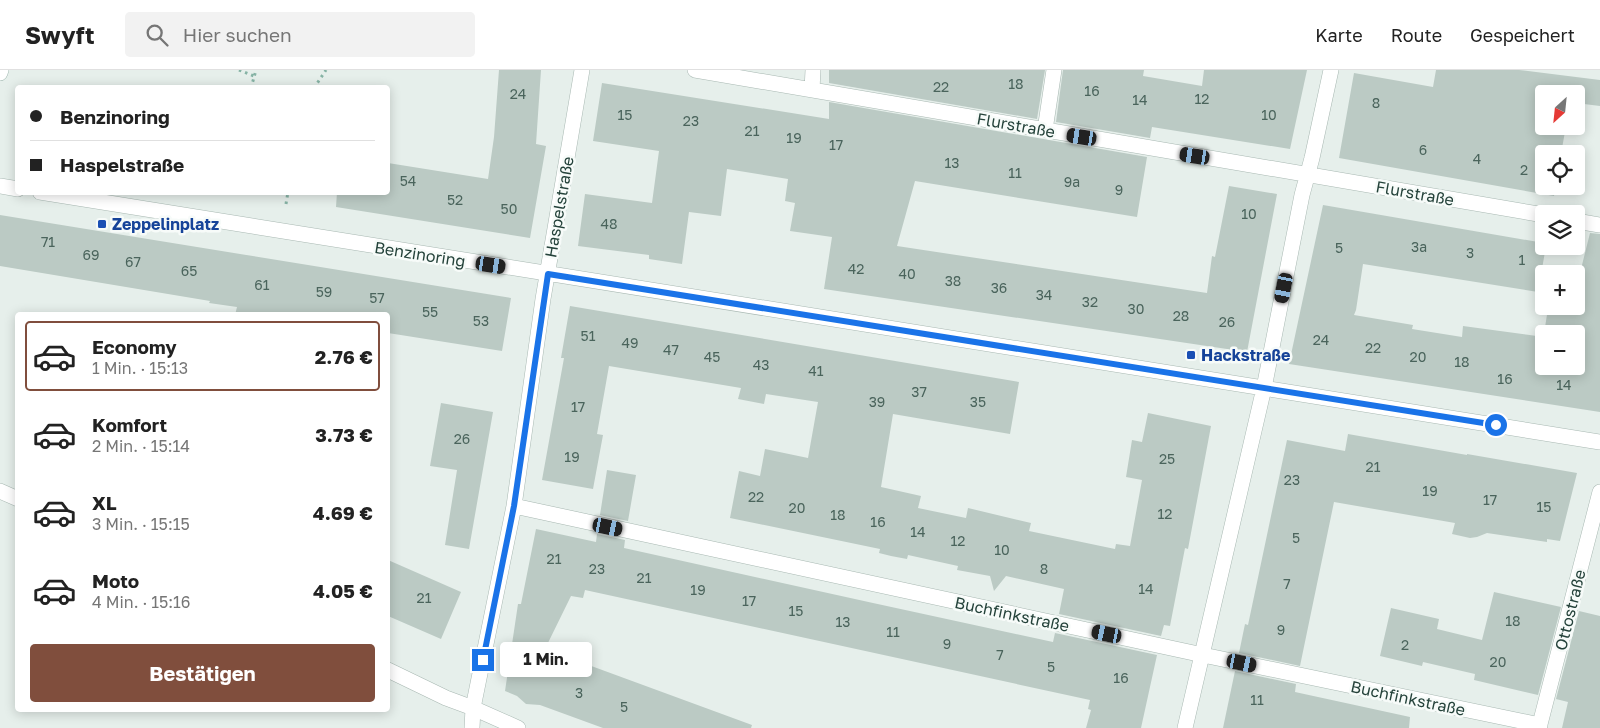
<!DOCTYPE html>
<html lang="de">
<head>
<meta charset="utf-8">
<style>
  body { margin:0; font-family:"Golos Text",sans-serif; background:#f2f2f2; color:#222; height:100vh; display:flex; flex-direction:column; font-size:19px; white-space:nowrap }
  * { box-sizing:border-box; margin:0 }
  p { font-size:16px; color:#767676 }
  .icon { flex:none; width:28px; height:28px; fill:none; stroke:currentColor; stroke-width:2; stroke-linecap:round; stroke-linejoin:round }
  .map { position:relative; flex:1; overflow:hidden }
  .details { position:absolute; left:15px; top:242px; width:375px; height:400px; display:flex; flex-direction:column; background:#fff; border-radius:5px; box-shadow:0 2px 12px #0003 }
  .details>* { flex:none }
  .banner { position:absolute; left:15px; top:15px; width:375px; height:110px; border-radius:5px; box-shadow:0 2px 12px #0003; display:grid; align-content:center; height:110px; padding:0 15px; background:#fff }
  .needle { width:32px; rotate:207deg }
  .fabs { position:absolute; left:1535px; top:15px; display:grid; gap:10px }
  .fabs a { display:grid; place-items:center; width:50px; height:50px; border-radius:5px; background:#fff; box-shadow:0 2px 12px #0003; font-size:25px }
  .end { position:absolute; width:22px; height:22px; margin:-11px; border:6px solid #1a73e8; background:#fff; box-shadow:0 0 0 2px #fff }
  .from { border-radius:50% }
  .bubble { position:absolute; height:35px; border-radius:5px; background:#fff; box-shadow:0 2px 12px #0003; font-size:16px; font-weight:700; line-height:35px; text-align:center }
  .car { position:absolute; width:15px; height:30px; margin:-15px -8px; border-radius:6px; box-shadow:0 0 4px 1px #0007; background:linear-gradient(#222 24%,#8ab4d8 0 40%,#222 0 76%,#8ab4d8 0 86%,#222 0) }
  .banner b { display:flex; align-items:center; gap:18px; height:48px; font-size:19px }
  .banner b+b { border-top:1px solid #e0e0e0 }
  .banner i { width:12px; height:12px; background:#222 }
  ul { padding:9px 0 0; list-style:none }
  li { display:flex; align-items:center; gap:15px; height:70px; margin:0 10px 8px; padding:0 5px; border:2px solid transparent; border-radius:5px }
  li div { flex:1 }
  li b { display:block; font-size:19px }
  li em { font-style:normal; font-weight:700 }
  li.on { border-color:#804e3d }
  li>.icon { width:45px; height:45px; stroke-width:1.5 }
  .action { display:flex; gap:10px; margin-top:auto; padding:10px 15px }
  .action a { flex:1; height:58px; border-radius:5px; background:#804e3d; color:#fff; font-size:20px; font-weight:700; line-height:58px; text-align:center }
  header { display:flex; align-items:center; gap:30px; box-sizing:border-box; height:70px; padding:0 25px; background:#fff; border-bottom:1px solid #e0e0e0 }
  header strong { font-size:24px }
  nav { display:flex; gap:28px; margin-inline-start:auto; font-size:18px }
  .search { width:350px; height:45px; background:#f2f2f2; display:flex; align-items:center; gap:12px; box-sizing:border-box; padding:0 18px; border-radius:5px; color:#767676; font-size:19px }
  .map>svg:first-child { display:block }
  .building { fill:#bbcac4 }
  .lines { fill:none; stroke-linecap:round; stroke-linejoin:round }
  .street-casing { stroke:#a8b8b2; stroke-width:16 }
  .secondary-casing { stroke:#a4bbb3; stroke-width:16 }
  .path { stroke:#86b3a5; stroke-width:3; stroke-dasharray:2.5 4; stroke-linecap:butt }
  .street { stroke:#fff; stroke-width:15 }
  .secondary { stroke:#fff; stroke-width:15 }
  .route { stroke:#1a73e8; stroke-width:6 }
  .transit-dot { fill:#1a4fb4; stroke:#f7fbf9; stroke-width:2 }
  .labels { text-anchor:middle; stroke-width:5; stroke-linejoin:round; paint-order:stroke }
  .number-label { font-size:14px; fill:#4a645c }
  .street-label { font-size:16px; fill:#24423a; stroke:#f7fbf9 }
  .transit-label { font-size:16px; font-weight:bold; fill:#164399; stroke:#f7fbf9; text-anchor:start }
</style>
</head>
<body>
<header>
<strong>Swyft</strong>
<div class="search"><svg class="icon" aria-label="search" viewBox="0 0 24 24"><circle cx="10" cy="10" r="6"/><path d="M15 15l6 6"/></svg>Hier suchen</div>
<nav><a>Karte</a><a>Route</a><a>Gespeichert</a></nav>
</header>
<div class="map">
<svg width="1600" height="658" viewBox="0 0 1600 658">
  <rect width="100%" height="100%" fill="#e6efeb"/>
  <!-- building -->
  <path class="building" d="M 499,0 L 541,0 L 536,74 L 546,76 L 530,168 L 336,137 L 337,122 L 388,122 L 388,93 L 488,109 L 494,67 Z
    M 829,0 L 1045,0 L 1037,49 L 829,13 Z
    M 1063,0 L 1144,0 L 1143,6 L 1202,16 L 1204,0 L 1307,0 L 1290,79 L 1152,57 L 1150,68 L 1056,52 Z
    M 1436,0 L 1519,0 L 1600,10 L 1600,36 L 1576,33 L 1576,24 L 1544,24 L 1544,56 L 1566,56 L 1561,84 L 1544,84 L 1544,116 L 1556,116 L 1554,126 L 1339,88 L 1354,3 L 1433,17 Z
    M 602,13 L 829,49 L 829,32 L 1147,87 L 1137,147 L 915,111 L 897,176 L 1207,223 L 1212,186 L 1215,187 L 1229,116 L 1277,124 L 1247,282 L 824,219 L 832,167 L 790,161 L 795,133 L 785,131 L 788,109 L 727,99 L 721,146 L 689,142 L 682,194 L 649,189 L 649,185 L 578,176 L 585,124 L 652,133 L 659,81 L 593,71 Z
    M 1323,135 L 1544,173 L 1544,176 L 1546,176 L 1538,222 L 1363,194 L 1356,240 L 1354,245 L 1413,255 L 1412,259 L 1462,267 L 1463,256 L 1544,267 L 1544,296 L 1576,296 L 1576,264 L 1544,264 L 1548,238 L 1570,243 L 1572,236 L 1576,236 L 1576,219 L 1590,163 L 1600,164 L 1600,342 L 1289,294 Z
    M 0,145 L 511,228 L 502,281 L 388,263 L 388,245 L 235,245 L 237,237 L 209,233 L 210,231 L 0,196 Z
    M 570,236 L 1019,312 L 1010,364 L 893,344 L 881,417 L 921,426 L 918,438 L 966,448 L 968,438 L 1031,453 L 1029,461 L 1115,479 L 1116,474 L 1130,476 L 1142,410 L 1126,407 L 1132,370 L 1142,372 L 1148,343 L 1211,356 L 1188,479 L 1185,478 L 1170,556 L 1164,555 L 1161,566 L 1059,544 L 1064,519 L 1006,506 L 994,521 L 990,506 L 957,500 L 958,496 L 908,485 L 907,489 L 891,486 L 879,483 L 880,479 L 730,448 L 739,401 L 760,406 L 765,379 L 808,388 L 818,332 L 766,324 L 764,334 L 738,329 L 741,318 L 609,296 L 597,364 L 603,365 L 593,419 L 542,410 L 564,288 L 561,288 Z
    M 441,333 L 493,342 L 469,479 L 445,475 L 457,400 L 430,396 Z
    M 1348,364 L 1467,385 L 1467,384 L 1577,403 L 1560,471 L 1547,469 L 1547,472 L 1487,463 L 1477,467 L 1470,468 L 1452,464 L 1455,453 L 1334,432 L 1300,596 L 1239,583 L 1245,554 L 1248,555 L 1287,370 L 1345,381 Z
    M 607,400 L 636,405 L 628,451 L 600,445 Z
    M 536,459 L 596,472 L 597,464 L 625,470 L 624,478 L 873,533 L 1053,572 L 1055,563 L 1157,585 L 1141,658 L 1086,658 L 1091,640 L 1088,639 L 1090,630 L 585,520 L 583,528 L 571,526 L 545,579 L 752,655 L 751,658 L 603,658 L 540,635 L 526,634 L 517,626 L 505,621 L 518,534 L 521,534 Z
    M 388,490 L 461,522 L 441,569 L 388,546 Z
    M 1494,522 L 1561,537 L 1538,625 L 1474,610 L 1475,604 L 1423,592 L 1422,596 L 1380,586 L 1391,538 L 1439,549 L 1437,559 L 1482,570 Z
    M 1579,541 L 1600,546 L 1600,658 L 1562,658 L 1568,632 L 1556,629 Z
    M 1235,601 L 1296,614 L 1295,622 L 1410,647 L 1409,658 L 1223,658 Z"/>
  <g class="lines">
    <!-- street casing -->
    <g class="street-casing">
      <path id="street" d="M 695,0 L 1544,145
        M 812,20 L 813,0
        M 1045,60 L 1054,0
        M 0,116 L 18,119
        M 40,122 L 1600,372
        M 1576,151 L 1600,155
        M 0,421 L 18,429
        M 514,436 L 1203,585 L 1540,655
        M 388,600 L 446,628 L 473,638 L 518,658
        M 472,658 L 473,638 L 514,436 L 543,229 L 582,0
        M 1185,658 L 1264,318 L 1302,125 L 1312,88 L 1331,0
        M 1539,658 L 1600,422"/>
    </g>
    <!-- secondary casing -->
    <g class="secondary-casing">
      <path id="secondary" d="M 0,3 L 1,0"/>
    </g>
    <!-- path -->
    <path class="path" d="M 239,0 L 254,6
      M 251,18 L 256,0
      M 314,18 L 326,0
      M 223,124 L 223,122
      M 286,134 L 288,122"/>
    <!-- street -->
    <use href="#street" class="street"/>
    <!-- secondary -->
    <use href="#secondary" class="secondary"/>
  </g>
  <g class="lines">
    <!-- route -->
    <path class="route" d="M 483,590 L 514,436 L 548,204 L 1496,355"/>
  </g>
  <!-- markers -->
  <g class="transit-dot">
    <rect x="97" y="149" width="10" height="10" rx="2.5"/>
    <rect x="1186" y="280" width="10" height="10" rx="2.5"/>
  </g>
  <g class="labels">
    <!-- number labels -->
    <g class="number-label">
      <text x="1016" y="19">18</text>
      <text x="941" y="22">22</text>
      <text x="1092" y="26">16</text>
      <text x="518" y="29">24</text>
      <text x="1202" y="34">12</text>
      <text x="1140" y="35">14</text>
      <text x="1376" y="38">8</text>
      <text x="625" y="50">15</text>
      <text x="1269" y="50">10</text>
      <text x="691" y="56">23</text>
      <text x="752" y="66">21</text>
      <text x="794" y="73">19</text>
      <text x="836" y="80">17</text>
      <text x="1423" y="85">6</text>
      <text x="1477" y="94">4</text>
      <text x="952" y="98">13</text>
      <text x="1524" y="105">2</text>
      <text x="1015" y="108">11</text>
      <text x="408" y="116">54</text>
      <text x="1072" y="117">9a</text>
      <text x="1119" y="125">9</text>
      <text x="455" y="135">52</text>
      <text x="509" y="144">50</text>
      <text x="1249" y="149">10</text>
      <text x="609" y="159">48</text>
      <text x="48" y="177">71</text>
      <text x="1419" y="182">3a</text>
      <text x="1339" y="183">5</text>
      <text x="1470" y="188">3</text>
      <text x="91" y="190">69</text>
      <text x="1522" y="195">1</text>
      <text x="133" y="197">67</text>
      <text x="856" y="204">42</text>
      <text x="189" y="206">65</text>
      <text x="907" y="209">40</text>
      <text x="953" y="216">38</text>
      <text x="262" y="220">61</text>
      <text x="999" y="223">36</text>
      <text x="324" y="227">59</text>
      <text x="1044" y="230">34</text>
      <text x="377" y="233">57</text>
      <text x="1090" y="237">32</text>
      <text x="1136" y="244">30</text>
      <text x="430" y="247">55</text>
      <text x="1181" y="251">28</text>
      <text x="481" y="256">53</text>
      <text x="1227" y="257">26</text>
      <text x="588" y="271">51</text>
      <text x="1321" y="275">24</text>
      <text x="630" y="278">49</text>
      <text x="1373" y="283">22</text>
      <text x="671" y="285">47</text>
      <text x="712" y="292">45</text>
      <text x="1418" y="292">20</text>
      <text x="1462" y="297">18</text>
      <text x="761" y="300">43</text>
      <text x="816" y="306">41</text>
      <text x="1505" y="314">16</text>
      <text x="1564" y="320">14</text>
      <text x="919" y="327">37</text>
      <text x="877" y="337">39</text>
      <text x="978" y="337">35</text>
      <text x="578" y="342">17</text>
      <text x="462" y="374">26</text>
      <text x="572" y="392">19</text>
      <text x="1167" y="394">25</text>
      <text x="1373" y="402">21</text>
      <text x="1292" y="415">23</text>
      <text x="1430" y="426">19</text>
      <text x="756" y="432">22</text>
      <text x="1490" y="435">17</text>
      <text x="1544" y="442">15</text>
      <text x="797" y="443">20</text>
      <text x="1165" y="449">12</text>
      <text x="838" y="450">18</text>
      <text x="878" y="457">16</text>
      <text x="918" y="467">14</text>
      <text x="1296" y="473">5</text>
      <text x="958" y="476">12</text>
      <text x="1002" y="485">10</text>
      <text x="554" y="494">21</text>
      <text x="597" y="504">23</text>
      <text x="1044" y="504">8</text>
      <text x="644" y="513">21</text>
      <text x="1287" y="519">7</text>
      <text x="1146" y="524">14</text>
      <text x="698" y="525">19</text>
      <text x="424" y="533">21</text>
      <text x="749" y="536">17</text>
      <text x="796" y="546">15</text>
      <text x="1513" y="556">18</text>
      <text x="843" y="557">13</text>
      <text x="1281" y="565">9</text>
      <text x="893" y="567">11</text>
      <text x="947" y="579">9</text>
      <text x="1405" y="580">2</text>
      <text x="1000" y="590">7</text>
      <text x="1498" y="597">20</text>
      <text x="1051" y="602">5</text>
      <text x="1121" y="613">16</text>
      <text x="579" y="628">3</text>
      <text x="1257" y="635">11</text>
      <text x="624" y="642">5</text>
    </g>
    <!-- street labels -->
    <g class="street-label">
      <text transform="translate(1016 55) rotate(10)" y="6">Flurstraße</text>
      <text transform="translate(1415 123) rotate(10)" y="6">Flurstraße</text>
      <text transform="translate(559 137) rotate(-80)" y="6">Haspelstraße</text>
      <text transform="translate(420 184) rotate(9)" y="6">Benzinoring</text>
      <text transform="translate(1570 540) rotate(-76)" y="6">Ottostraße</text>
      <text transform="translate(1012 544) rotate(12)" y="6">Buchfinkstraße</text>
      <text transform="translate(1408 628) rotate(12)" y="6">Buchfinkstraße</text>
    </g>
    <!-- transit labels -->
    <g class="transit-label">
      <text x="112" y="160">Zeppelinplatz</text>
      <text x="1201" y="291">Hackstraße</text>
    </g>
  </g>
</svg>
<div class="fabs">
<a><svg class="needle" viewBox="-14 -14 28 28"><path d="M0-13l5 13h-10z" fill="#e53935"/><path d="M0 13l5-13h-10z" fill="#767676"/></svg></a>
<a><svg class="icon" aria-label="locate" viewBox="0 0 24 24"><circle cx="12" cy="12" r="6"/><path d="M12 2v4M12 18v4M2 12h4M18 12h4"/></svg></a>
<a><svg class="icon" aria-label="layers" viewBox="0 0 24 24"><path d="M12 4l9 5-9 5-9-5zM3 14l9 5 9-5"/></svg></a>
<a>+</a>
<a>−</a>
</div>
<i class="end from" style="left:1496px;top:355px"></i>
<i class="end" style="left:483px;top:590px"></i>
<div class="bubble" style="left:500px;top:572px;width:92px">1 Min.</div>
<i class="car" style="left:1082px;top:67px;rotate:279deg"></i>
<i class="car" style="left:1195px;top:86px;rotate:279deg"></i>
<i class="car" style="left:491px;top:195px;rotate:99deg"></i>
<i class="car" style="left:1284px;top:218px;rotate:191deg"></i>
<i class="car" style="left:608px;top:457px;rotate:102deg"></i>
<i class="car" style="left:1107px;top:564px;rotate:282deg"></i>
<i class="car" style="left:1242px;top:593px;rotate:102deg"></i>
<div class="banner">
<b><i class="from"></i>Benzinoring</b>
<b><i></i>Haspelstraße</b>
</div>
<section class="details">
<ul>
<li class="on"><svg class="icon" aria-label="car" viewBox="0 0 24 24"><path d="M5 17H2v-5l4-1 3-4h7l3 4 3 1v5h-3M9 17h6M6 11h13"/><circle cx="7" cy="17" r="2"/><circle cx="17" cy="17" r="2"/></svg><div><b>Economy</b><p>1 Min. · 15:13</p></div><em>2.76 €</em></li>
<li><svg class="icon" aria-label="car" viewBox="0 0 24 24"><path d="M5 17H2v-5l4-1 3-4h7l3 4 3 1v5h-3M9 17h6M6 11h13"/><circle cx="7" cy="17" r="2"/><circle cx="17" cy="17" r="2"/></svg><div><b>Komfort</b><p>2 Min. · 15:14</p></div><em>3.73 €</em></li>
<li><svg class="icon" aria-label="car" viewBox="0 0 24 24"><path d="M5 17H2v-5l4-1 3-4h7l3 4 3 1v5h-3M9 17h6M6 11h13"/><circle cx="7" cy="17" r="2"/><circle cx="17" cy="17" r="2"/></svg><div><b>XL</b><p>3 Min. · 15:15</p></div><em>4.69 €</em></li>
<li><svg class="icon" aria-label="car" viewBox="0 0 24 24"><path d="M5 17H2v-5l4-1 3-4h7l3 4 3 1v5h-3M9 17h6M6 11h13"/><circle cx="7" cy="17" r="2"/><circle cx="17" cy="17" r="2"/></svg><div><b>Moto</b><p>4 Min. · 15:16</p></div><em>4.05 €</em></li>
</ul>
<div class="action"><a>Bestätigen</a></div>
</section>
</div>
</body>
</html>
